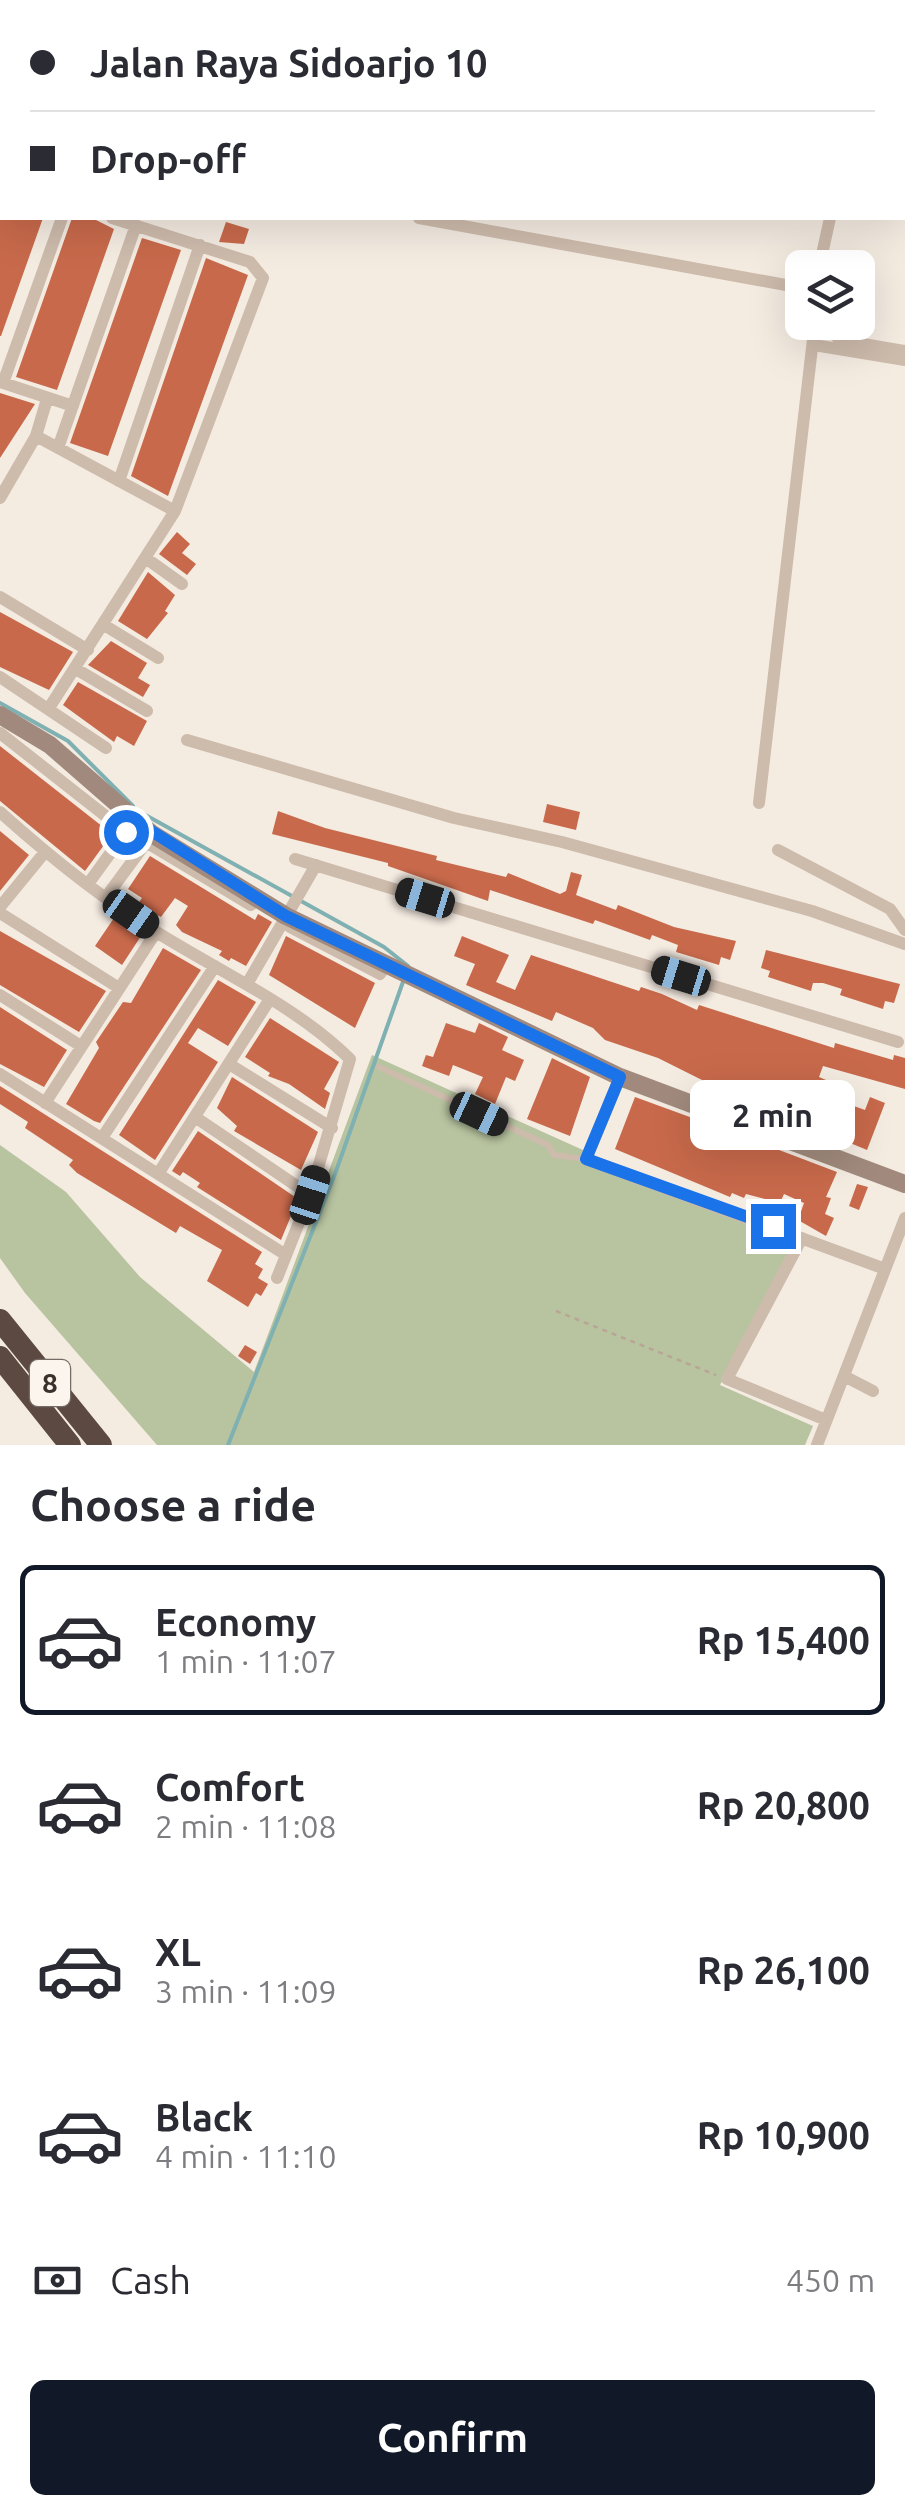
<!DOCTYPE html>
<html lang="en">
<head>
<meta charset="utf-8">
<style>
  body { margin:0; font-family:Ubuntu,sans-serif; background:#f7f7f7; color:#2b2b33; height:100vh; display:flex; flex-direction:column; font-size:38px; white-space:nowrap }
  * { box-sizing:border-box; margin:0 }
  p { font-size:32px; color:#7c7c81 }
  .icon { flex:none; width:55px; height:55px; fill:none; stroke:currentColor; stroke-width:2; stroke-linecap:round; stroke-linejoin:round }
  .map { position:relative; height:1445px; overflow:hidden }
  .side { display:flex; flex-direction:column; background:#fff; flex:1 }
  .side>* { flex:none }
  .top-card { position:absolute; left:0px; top:0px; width:905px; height:220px; box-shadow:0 10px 40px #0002; display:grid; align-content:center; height:220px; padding:0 30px; background:#fff }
  .tools { position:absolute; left:785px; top:250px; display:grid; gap:20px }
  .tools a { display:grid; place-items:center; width:90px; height:90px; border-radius:15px; background:#fff; box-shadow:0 10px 40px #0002; font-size:50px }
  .end { position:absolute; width:45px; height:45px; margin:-22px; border:12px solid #1a73e8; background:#fff; box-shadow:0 0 0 5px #fff }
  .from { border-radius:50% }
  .bubble { position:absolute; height:70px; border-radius:15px; background:#fff; box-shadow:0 10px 40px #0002; font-size:32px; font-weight:600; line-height:70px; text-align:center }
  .car { position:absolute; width:30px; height:60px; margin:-30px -15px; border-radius:12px; box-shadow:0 0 8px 2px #0007; background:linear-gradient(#222 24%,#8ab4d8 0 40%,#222 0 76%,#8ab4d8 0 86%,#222 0) }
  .top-card b { display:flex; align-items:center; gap:35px; height:95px; font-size:38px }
  .top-card b+b { border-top:2px solid #e1e1e2 }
  .top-card i { width:25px; height:25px; background:#2b2b33 }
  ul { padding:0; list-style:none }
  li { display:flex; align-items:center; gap:30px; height:150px; margin:0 20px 15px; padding:0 10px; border:5px solid transparent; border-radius:15px }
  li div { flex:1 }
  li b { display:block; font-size:38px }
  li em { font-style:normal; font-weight:600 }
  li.on { border-color:#111827 }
  li>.icon { width:90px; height:90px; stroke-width:1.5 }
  h2 { padding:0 30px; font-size:45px; line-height:120px }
  .pay { display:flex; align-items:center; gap:25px; height:110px; padding:0 30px; font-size:38px }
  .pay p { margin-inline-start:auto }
  .action { display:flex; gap:20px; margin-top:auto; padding:20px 30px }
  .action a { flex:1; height:115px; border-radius:15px; background:#111827; color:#fff; font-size:40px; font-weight:600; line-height:115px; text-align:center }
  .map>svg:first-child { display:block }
  .green { fill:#b8c4a0 }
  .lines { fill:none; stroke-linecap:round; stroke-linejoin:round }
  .stream { stroke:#7fb0b2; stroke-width:4 }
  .building { fill:#c8694b }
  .path { stroke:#b9a596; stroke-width:2.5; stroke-dasharray:5 5; stroke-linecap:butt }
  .lane { stroke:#cdbbac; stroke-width:6 }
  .street { stroke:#cdbbac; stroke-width:12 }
  .secondary { stroke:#a18a7d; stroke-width:18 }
  .highway { stroke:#5c4a42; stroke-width:22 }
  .route { stroke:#1a73e8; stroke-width:12 }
  .labels { text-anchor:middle; stroke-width:8; stroke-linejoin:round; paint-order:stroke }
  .shield { fill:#fbf5ee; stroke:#756b66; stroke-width:2.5 }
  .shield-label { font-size:28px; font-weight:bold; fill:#3b302b }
</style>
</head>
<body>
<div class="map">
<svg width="905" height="1445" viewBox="0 0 905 1445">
  <rect width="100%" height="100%" fill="#f4ebe1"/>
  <!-- green -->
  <path class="green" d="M 372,1055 L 794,1245 L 720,1385 L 813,1426 L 805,1445 L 157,1445 L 25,1293 L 0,1258 L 0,1145 L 66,1192 L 140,1277 L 254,1372 Z"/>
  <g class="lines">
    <!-- stream -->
    <path class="stream" d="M 0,703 L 68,741 L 133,806
      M 140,812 L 384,947 L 408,966
      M 228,1445 L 335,1174 L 404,979"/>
  </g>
  <!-- building -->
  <path class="building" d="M 0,218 L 43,218 L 1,336 L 0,336 Z
    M 72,218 L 96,220 L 114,229 L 57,390 L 16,377 Z
    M 226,222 L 249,229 L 244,244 L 219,242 Z
    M 142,238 L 181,250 L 108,456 L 70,443 Z
    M 206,258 L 248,275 L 168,496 L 131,476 Z
    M 0,393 L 35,404 L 0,458 Z
    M 177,532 L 190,544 L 182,553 L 196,564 L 187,575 L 159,554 Z
    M 148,572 L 175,595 L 165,611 L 168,613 L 147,639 L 118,621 Z
    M 0,612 L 73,652 L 49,690 L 0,667 Z
    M 111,641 L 147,663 L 138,678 L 150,685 L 143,697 L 88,665 Z
    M 78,682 L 147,721 L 134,746 L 117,736 L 114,742 L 63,705 Z
    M 0,746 L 112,834 L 85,871 L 0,801 Z
    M 547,804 L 580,812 L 576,830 L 543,822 Z
    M 278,811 L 325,828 L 437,856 L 436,860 L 506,877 L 508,873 L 560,894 L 566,891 L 571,872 L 582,875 L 576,895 L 616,910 L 618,905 L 674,927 L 736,941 L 730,960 L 721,957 L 719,965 L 676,952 L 678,945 L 652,935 L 650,940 L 595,920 L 593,924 L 490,890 L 488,901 L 388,866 L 388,863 L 272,834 Z
    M 0,831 L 29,855 L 0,891 Z
    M 150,856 L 255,920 L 258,914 L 272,922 L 246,966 L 231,958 L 229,961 L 219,955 L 222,951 L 182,932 L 176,925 L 188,906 L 175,898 L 161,917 L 137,905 L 142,898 L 128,889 Z
    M 114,918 L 141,936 L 122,965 L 95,946 Z
    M 0,931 L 106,991 L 79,1032 L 0,985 Z
    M 286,936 L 375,983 L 355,1028 L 269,975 Z
    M 462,936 L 509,955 L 496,982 L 515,990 L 531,955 L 639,991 L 641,987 L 662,994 L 697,1010 L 699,1005 L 834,1048 L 835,1043 L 893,1060 L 894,1055 L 905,1058 L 905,1089 L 823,1066 L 819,1077 L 845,1088 L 840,1101 L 865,1110 L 870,1097 L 885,1103 L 867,1150 L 773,1111 L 771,1117 L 759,1112 L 762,1104 L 728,1093 L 658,1058 L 605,1040 L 593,1028 L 556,1012 L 552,1021 L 466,985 L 475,964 L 454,956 Z
    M 163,948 L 201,970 L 100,1123 L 94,1121 L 66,1104 L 99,1048 L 96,1042 L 123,1002 L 131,1003 Z
    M 766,950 L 900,984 L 894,1003 L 885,1001 L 883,1009 L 840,995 L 842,989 L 823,983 L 813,983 L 811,991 L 768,977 L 770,971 L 761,968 Z
    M 218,980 L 256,1002 L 228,1046 L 198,1028 L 188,1043 L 218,1062 L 155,1160 L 119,1135 Z
    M 0,1007 L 67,1050 L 44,1087 L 0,1064 Z
    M 270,1018 L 339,1062 L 324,1089 L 330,1093 L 325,1109 L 289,1084 L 268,1076 L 270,1073 L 245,1057 Z
    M 446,1023 L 475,1033 L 479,1023 L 508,1037 L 502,1050 L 524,1060 L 515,1081 L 506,1077 L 495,1104 L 475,1094 L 483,1077 L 453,1065 L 449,1076 L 422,1066 L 426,1055 L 433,1057 Z
    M 552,1058 L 590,1077 L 570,1136 L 527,1119 Z
    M 232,1077 L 318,1132 L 301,1170 L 234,1131 L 237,1126 L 217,1108 Z
    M 0,1086 L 262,1252 L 255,1264 L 263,1269 L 258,1278 L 268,1284 L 261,1296 L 256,1293 L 248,1307 L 207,1281 L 222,1250 L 180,1226 L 176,1233 L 77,1173 L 69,1165 L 73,1160 L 25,1128 L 28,1122 L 0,1104 Z
    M 635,1097 L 698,1120 L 694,1130 L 735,1147 L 740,1135 L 837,1172 L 826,1197 L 831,1198 L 825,1214 L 834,1218 L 826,1236 L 798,1220 L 804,1203 L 784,1194 L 780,1203 L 746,1194 L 744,1198 L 732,1193 L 730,1197 L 615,1149 Z
    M 198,1131 L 298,1199 L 281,1240 L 197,1187 L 200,1183 L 183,1172 L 180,1176 L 172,1171 Z
    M 857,1184 L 868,1187 L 859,1210 L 849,1206 Z
    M 245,1345 L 257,1352 L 250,1364 L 238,1356 Z"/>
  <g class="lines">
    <!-- path -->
    <path class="path" d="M 556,1311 L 716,1375"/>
    <!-- lane -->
    <path class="lane" d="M 379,1067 L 548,1145 L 554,1155 L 585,1159"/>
    <!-- street -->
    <path class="street" d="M 51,0 L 59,2
      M 200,0 L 208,2
      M 618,0 L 626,2
      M 777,0 L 785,2
      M 341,2 L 342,0
      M 360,2 L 361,0
      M 433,2 L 433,0
      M 508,2 L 509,0
      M 575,2 L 576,0
      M 826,2 L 826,0
      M 0,115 L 2,107
      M 0,129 L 2,130
      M 0,183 L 2,183
      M 419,218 L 802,288
      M 819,268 L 830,218
      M 821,322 L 840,340 L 905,351
      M 814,345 L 905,360
      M 0,382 L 73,406
      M 3,383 L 62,218
      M 36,436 L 175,511
      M 58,448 L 136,225
      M 119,481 L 200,245
      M 0,498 L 36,436 L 47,399
      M 147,559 L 182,584
      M 0,597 L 88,650
      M 104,625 L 158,658
      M 76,669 L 147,711
      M 0,677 L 106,748
      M 49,708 L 175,511 L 263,278 L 250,262 L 112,218
      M 0,733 L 126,832
      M 187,740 L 454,818 L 562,842 L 812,911 L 905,944
      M 759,803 L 815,322
      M 0,812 C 49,856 102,899 158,933 C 222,973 295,1005 350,1059 L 310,1195 L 277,1278
      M 146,842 L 251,905
      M 778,850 L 890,909 L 905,930
      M 295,859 L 898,1042
      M 88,884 L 130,826
      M 106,897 L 151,836
      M 0,907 L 45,852
      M 0,913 L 119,988
      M 290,927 L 380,974 L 386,966
      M 247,984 L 316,865
      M 0,995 L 81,1046
      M 229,1064 L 332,1128
      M 0,1074 L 286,1255
      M 620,1077 L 586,1159 L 885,1269
      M 45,1103 L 156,932
      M 195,1117 L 310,1195
      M 102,1138 L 215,966
      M 158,1174 L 270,999
      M 802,1238 L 727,1379 L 826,1420
      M 844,1376 L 873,1391
      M 817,1445 L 905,1218"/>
    <!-- secondary -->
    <path class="secondary" d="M 0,715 L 50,745 L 152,834 L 286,916 L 620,1077 L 905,1184"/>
    <!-- highway -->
    <path class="highway" d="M 0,1320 L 101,1445
      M 0,1357 L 70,1445"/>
  </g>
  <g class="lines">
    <!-- route -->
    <path class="route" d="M 126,832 L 134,820 L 286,916 L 620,1077 L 586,1159 L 773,1226"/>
  </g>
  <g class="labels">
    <!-- shield labels -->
    <rect class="shield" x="30" y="1360" width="40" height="46" rx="8"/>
    <g class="shield-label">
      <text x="50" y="1393">8</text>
    </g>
  </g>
</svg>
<div class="tools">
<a><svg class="icon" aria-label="layers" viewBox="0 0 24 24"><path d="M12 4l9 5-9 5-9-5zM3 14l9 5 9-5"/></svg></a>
</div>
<i class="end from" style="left:126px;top:832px"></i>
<i class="end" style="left:773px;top:1226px"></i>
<div class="bubble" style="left:690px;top:1080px;width:165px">2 min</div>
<i class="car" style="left:425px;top:898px;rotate:287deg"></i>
<i class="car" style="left:131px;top:914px;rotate:125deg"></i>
<i class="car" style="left:681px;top:976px;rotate:287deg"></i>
<i class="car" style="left:479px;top:1114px;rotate:115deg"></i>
<i class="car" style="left:310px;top:1195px;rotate:18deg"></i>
<div class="top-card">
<b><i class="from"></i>Jalan Raya Sidoarjo 10</b>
<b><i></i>Drop-off</b>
</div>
</div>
<section class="side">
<h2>Choose a ride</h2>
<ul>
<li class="on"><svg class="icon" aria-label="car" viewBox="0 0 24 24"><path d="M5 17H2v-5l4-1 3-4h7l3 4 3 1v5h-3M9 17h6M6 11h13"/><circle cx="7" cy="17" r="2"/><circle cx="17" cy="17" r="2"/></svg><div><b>Economy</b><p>1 min · 11:07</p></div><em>Rp 15,400</em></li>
<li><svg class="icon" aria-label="car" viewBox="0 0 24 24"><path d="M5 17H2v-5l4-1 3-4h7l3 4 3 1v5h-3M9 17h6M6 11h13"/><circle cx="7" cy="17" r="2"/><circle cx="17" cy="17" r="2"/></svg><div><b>Comfort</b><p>2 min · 11:08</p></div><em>Rp 20,800</em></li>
<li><svg class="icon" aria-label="car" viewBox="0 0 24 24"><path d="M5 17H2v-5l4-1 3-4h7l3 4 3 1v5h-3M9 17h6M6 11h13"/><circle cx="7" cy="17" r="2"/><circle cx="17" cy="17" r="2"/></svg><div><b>XL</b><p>3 min · 11:09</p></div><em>Rp 26,100</em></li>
<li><svg class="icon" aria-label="car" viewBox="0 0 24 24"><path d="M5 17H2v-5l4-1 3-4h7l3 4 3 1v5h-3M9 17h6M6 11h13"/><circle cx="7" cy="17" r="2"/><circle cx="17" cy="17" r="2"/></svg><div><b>Black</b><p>4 min · 11:10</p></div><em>Rp 10,900</em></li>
</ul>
<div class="pay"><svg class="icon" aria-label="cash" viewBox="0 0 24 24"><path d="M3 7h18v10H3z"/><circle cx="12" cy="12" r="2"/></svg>Cash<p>450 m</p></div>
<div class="action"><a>Confirm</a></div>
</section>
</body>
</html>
